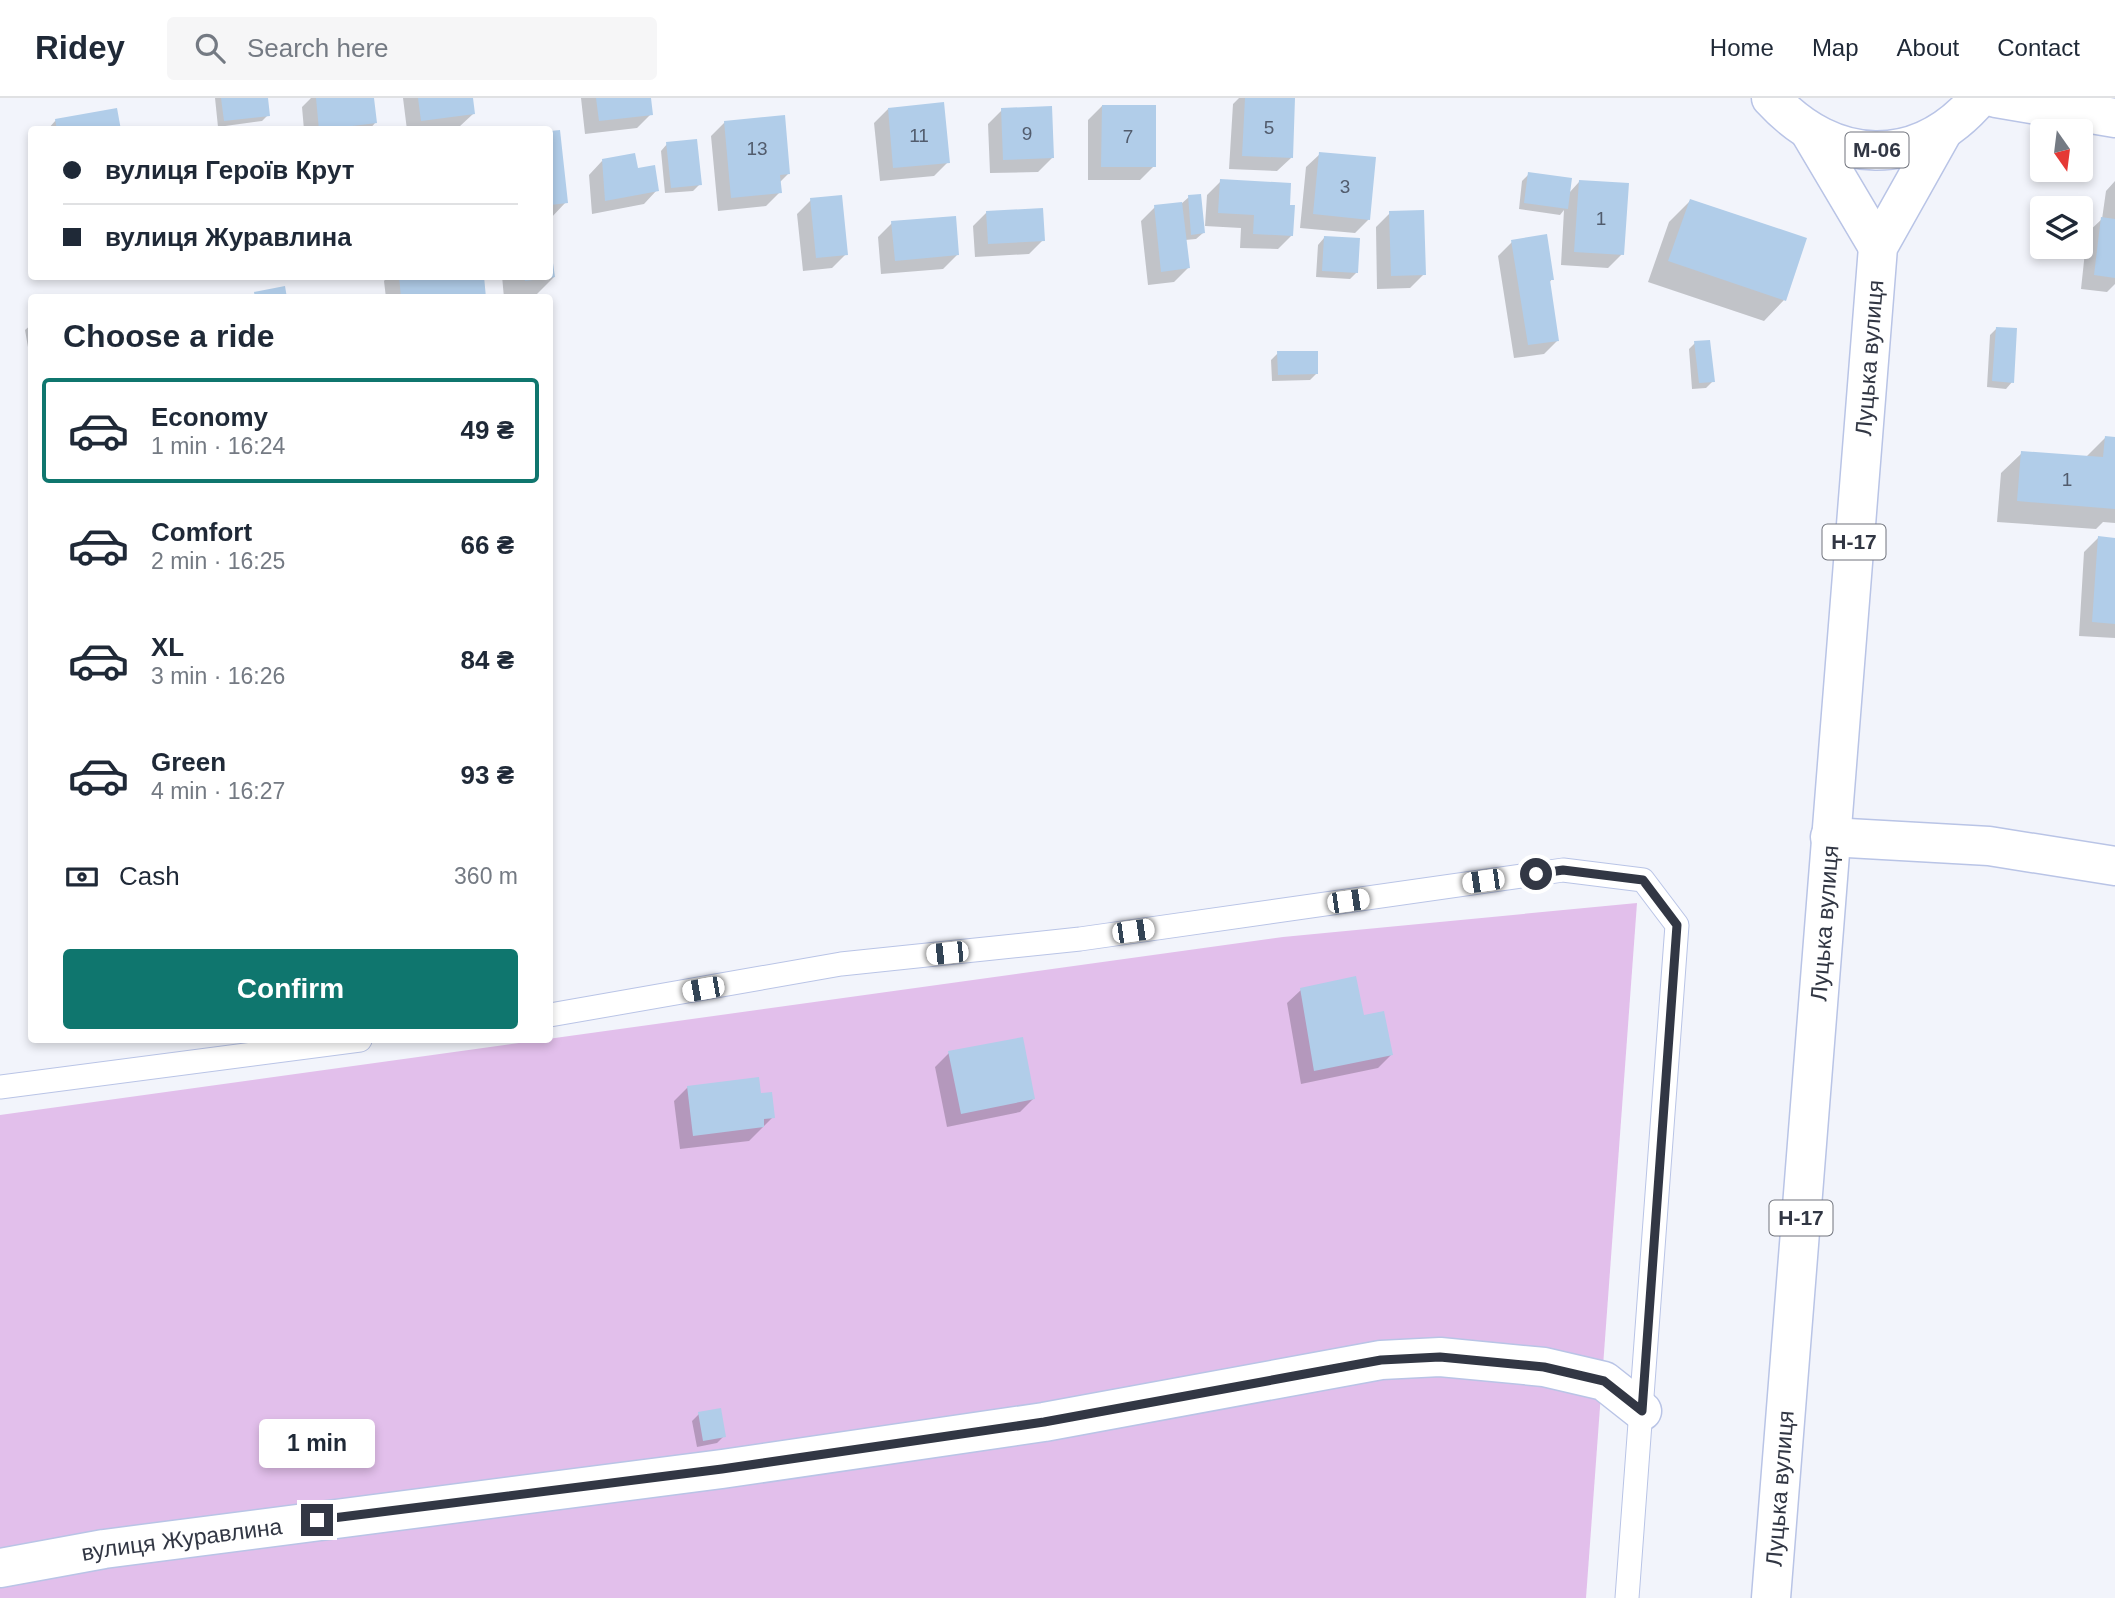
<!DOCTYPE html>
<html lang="en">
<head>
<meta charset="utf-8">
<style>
  body { margin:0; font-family:Arial,sans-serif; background:#f6f6f7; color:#1f2937; height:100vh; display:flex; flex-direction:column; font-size:26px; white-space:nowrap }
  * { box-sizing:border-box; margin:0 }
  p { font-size:23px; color:#747a83 }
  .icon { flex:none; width:38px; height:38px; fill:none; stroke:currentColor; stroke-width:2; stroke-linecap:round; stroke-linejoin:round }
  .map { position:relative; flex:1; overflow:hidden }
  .drawer { position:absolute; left:28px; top:196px; width:525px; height:749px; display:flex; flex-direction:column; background:#fff; border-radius:7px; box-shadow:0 4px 10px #0003 }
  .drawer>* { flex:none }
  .hud { position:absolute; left:28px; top:28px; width:525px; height:154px; border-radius:7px; box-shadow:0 4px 10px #0003; display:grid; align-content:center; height:154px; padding:0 35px; background:#fff }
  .needle { width:46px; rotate:166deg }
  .fabs { position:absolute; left:2030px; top:21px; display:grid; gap:14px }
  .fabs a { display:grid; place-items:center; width:63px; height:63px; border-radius:7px; background:#fff; box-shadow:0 4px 10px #0003; font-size:35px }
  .end { position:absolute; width:32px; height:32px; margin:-16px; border:9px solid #323744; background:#fff; box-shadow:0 0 0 4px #fff }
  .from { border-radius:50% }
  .bubble { position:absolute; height:49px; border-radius:7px; background:#fff; box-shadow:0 4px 10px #0003; font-size:23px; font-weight:700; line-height:49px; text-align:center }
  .car { position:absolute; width:21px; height:42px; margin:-21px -10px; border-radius:9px; box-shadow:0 0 5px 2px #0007; background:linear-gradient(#fff 24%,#345 0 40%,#fff 0 76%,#345 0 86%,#fff 0) }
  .hud b { display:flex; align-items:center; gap:24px; height:66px; font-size:26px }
  .hud b+b { border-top:2px solid #e0e1e3 }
  .hud i { width:18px; height:18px; background:#1f2937 }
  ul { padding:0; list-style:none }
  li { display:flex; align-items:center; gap:21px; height:105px; margin:0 14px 10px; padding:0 21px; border:4px solid transparent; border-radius:7px }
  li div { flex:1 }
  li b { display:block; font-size:26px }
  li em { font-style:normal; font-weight:700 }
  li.active { border-color:#0f766e }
  li>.icon { width:63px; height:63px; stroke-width:1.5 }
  h2 { padding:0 35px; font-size:32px; line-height:84px }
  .pay { display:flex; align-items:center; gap:18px; height:77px; padding:0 35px; font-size:26px }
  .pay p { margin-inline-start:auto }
  .primary-button { display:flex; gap:14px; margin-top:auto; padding:14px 35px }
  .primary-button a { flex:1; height:80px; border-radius:7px; background:#0f766e; color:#fff; font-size:28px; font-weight:700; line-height:80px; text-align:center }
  header { display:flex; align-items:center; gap:42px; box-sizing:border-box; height:98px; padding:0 35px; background:#fff; border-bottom:2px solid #e0e1e3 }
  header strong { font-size:33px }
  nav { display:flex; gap:38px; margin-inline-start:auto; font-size:24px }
  .search { width:490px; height:63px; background:#f6f6f7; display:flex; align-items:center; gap:18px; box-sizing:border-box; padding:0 24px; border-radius:7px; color:#747a83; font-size:26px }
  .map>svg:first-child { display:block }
  .green { fill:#e2bfeb }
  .shadow { fill:#0003 }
  .building { fill:#b1cde9 }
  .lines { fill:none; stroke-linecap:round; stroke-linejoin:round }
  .service-casing { stroke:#b9c4e6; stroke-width:25 }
  .minor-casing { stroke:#b9c4e6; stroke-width:41 }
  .primary-casing { stroke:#b9c4e6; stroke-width:41 }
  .trunk-casing { stroke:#b9c4e6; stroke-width:41 }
  .service { stroke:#fff; stroke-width:23 }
  .minor { stroke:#fff; stroke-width:38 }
  .primary { stroke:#fff; stroke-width:38 }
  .trunk { stroke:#fff; stroke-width:38 }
  .route { stroke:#323744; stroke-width:9 }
  .labels { text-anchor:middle; stroke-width:7; stroke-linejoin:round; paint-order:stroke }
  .number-label { font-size:19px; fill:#525c6d }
  .shield { fill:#fff; stroke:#70737c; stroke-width:2 }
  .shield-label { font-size:21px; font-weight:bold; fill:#323744 }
  .street-label { font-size:23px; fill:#323744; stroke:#fff }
</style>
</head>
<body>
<header>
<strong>Ridey</strong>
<div class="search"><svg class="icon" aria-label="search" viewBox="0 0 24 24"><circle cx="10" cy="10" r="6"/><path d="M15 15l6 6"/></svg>Search here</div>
<nav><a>Home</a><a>Map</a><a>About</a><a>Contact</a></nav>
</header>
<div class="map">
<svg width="2115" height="1500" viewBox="0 0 2115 1500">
  <rect width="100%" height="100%" fill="#f2f4fb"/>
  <!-- green -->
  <path class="green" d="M 1637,805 L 1586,1500 L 0,1500 L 0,1017 L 1283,839 Z"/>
  <!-- shadow -->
  <path class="shadow" d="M 215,0 L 266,0 L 268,17 L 262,23 L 218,29 Z
    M 311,0 L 373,0 L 375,25 L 369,32 L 304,32 L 302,9 Z
    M 403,0 L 471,0 L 473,16 L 459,29 L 407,32 Z
    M 581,0 L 649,0 L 651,16 L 637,30 L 585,36 Z
    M 1239,0 L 1294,0 L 1291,60 L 1277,73 L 1229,71 L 1233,6 Z
    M 1102,8 L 1154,68 L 1140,82 L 1088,82 L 1088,22 Z
    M 888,11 L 948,64 L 934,78 L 880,83 L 874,25 Z
    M 1002,12 L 1052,60 L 1038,74 L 990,75 L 988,26 Z
    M 56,22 L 119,32 L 47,32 Z
    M 725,24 L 788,76 L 779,85 L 780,94 L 766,108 L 718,113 L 711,38 Z
    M 550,34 L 558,34 L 566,104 L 550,121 Z
    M 667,46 L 700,86 L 693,93 L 665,95 L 661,53 Z
    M 1320,56 L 1369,121 L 1355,135 L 1300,130 L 1306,69 Z
    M 602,63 L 636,72 L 657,92 L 644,106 L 592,116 L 589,77 Z
    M 1529,76 L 1569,95 L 1579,84 L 1622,156 L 1608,170 L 1561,167 L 1564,112 L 1560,117 L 1519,111 L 1522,83 Z
    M 1221,83 L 1288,109 L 1292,137 L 1278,151 L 1240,150 L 1241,130 L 1205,128 L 1207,97 Z
    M 2115,83 L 2115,186 L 2107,194 L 2081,191 L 2087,135 L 2102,121 L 2106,93 Z
    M 1189,99 L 1203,135 L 1196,141 L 1185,142 L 1188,170 L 1174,184 L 1148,187 L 1141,123 L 1155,109 L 1181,106 Z
    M 811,102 L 846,156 L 832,170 L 803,173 L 797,116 Z
    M 1690,103 L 1784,202 L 1764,223 L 1648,184 L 1669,124 Z
    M 987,114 L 1043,142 L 1029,156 L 975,159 L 973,128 Z
    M 1390,115 L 1424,176 L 1410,190 L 1377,191 L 1376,129 Z
    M 892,125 L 957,157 L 943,171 L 881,176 L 878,139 Z
    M 1324,140 L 1357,174 L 1350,181 L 1316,179 L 1318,147 Z
    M 1512,144 L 1552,181 L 1549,185 L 1558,242 L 1544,256 L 1514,260 L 1498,158 Z
    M 550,145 L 554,179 L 533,200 L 504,200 L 502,178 L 550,178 Z
    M 388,178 L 436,178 L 436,183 L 482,178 L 485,200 L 386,200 L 384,183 Z
    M 32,226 L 32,272 L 25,232 Z
    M 1997,230 L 2012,284 L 2006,291 L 1987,289 L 1990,237 Z
    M 1695,245 L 1713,283 L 1706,290 L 1692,291 L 1689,251 Z
    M 1278,255 L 1317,275 L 1310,282 L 1272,283 L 1271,262 Z
    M 2105,340 L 2115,340 L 2115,425 L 2103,424 L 2096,431 L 1997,424 L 2001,375 L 2022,355 L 2085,360 Z
    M 2098,440 L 2115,441 L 2115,540 L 2079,538 L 2084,454 Z
    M 1301,892 L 1363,919 L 1392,956 L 1378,970 L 1301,986 L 1287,905 Z
    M 949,955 L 1034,1000 L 1020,1014 L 947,1029 L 935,969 Z
    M 688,989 L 759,997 L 773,1019 L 749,1043 L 680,1051 L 674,1003 Z
    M 699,1316 L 724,1338 L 717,1345 L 697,1349 L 692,1323 Z"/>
  <!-- building -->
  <path class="building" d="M 221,0 L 268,0 L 270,18 L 224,23 Z
    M 316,0 L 374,0 L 377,25 L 319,32 Z
    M 418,0 L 473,0 L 475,16 L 421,23 Z
    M 596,0 L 651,0 L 653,17 L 599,23 Z
    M 1245,0 L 1295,0 L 1293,60 L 1242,58 Z
    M 944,4 L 950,65 L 893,70 L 888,10 Z
    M 1102,7 L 1156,7 L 1156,69 L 1101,69 Z
    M 1052,8 L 1054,60 L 1003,62 L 1001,10 Z
    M 117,10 L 121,32 L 57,32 L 55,21 Z
    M 785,17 L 790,76 L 780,77 L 782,95 L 731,100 L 724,23 Z
    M 560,32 L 568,105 L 550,107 L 550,33 Z
    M 697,41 L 702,87 L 671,90 L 666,44 Z
    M 1319,54 L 1376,59 L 1370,122 L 1313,116 Z
    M 635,55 L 638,70 L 655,67 L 659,93 L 605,103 L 602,61 Z
    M 1528,74 L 1572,80 L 1568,111 L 1524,105 Z
    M 1220,81 L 1291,85 L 1290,107 L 1295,107 L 1293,138 L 1253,136 L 1254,117 L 1218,115 Z
    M 1579,82 L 1629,85 L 1624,157 L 1574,154 Z
    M 1201,96 L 1205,135 L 1191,137 L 1188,97 Z
    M 842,97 L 848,157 L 816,160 L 810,100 Z
    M 1690,101 L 1807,140 L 1786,203 L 1668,163 Z
    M 1182,104 L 1190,170 L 1161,174 L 1154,107 Z
    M 1043,110 L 1045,143 L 988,146 L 986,113 Z
    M 1424,112 L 1426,177 L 1391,178 L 1389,113 Z
    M 956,118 L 959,157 L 895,163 L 891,123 Z
    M 2101,119 L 2115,121 L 2115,180 L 2094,177 Z
    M 1547,136 L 1554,182 L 1550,182 L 1559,243 L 1528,247 L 1511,142 Z
    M 1324,138 L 1360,140 L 1358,175 L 1322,173 Z
    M 550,144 L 555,179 L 550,180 Z
    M 399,178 L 437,178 L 438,181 L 484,178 L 486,200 L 401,200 Z
    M 524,178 L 549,178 L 549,180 L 525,183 Z
    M 285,188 L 287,200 L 255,200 L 254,194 Z
    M 1996,229 L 2017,230 L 2014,285 L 1992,283 Z
    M 1710,242 L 1715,284 L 1699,285 L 1694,243 Z
    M 1277,253 L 1318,253 L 1318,276 L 1278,277 Z
    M 2105,338 L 2115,339 L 2115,411 L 2017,403 L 2021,353 L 2103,359 Z
    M 2098,438 L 2115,440 L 2115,526 L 2092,524 Z
    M 1356,878 L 1364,917 L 1384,913 L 1393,957 L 1314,973 L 1300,890 Z
    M 1023,939 L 1035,1001 L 961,1016 L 948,953 Z
    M 759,979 L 761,995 L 772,994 L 775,1020 L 764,1021 L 764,1029 L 693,1038 L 687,988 Z
    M 721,1310 L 726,1339 L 703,1343 L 698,1314 Z"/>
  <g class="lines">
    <!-- service casing -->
    <g class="service-casing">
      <path id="service" d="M 550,917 L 841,866 L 1080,841 L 1563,772 L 1643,782 L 1677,827 L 1627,1500
        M 0,989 L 360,942"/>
    </g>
    <!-- minor casing -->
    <g class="minor-casing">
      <g id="minor">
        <path d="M 1996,0 L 2115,20"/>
        <path d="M 1830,739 L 1989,748 L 2115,768"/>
        <path id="s1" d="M 0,1470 L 104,1451 L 722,1371 L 1044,1324 L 1381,1262 L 1440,1259 L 1544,1269 L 1604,1283 L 1642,1313"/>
      </g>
    </g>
    <!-- primary casing -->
    <g class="primary-casing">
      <g id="primary">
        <path d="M 1811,36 L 1878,149"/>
        <path id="s2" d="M 1771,1500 L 1878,149 L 1942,35"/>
      </g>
    </g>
    <!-- trunk casing -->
    <g class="trunk-casing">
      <path id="trunk" d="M 1771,0 C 1833,68 1918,72 1979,0"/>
    </g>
    <!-- service -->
    <use href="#service" class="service"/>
    <!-- minor -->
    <use href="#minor" class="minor"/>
    <!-- primary -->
    <use href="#primary" class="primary"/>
    <!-- trunk -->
    <use href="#trunk" class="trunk"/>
  </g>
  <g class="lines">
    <!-- route -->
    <path class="route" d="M 317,1422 L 722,1371 L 1044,1324 L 1381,1262 L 1440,1259 L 1544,1269 L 1604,1283 L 1642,1313 L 1677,827 L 1643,782 L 1563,772 L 1536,776"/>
  </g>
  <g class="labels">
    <!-- number labels -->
    <g class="number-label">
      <text x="1269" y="36">5</text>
      <text x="1027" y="42">9</text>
      <text x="919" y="44">11</text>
      <text x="1128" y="45">7</text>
      <text x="757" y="57">13</text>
      <text x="1345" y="95">3</text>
      <text x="1601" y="127">1</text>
      <text x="2067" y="388">1</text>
    </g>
    <!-- shield labels -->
    <g class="shield">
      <rect x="1845.5" y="34.5" width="63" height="35" rx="5"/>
      <rect x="1822.5" y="426.5" width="63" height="35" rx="5"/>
      <rect x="1769.5" y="1102.5" width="63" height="35" rx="5"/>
    </g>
    <g class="shield-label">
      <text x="1877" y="59">М-06</text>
      <text x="1854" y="451">Н-17</text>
      <text x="1801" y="1127">Н-17</text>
    </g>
    <!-- street labels -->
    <g class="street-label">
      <text dy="8" stroke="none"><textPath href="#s2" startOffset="1244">Луцька вулиця</textPath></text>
      <text dy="8" stroke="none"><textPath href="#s2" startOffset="677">Луцька вулиця</textPath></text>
      <text dy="8" stroke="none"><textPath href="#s2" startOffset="110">Луцька вулиця</textPath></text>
      <text dy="8" stroke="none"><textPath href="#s1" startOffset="184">вулиця Журавлина</textPath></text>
    </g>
  </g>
</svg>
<div class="fabs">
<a><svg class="needle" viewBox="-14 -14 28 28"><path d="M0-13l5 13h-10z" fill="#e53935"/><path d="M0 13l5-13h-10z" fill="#747a83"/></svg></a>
<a><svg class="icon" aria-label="layers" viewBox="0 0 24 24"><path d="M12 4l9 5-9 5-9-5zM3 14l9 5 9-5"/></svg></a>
</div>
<i class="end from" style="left:1536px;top:776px"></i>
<i class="end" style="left:317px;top:1422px"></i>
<div class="bubble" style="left:259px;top:1321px;width:116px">1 min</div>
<i class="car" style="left:1483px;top:783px;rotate:262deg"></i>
<i class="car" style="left:1348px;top:803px;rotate:82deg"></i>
<i class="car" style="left:1133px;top:833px;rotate:82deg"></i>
<i class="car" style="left:947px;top:855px;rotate:264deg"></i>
<i class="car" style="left:703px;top:891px;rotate:260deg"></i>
<div class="hud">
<b><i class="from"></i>вулиця Героїв Крут</b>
<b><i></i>вулиця Журавлина</b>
</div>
<section class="drawer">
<h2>Choose a ride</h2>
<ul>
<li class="active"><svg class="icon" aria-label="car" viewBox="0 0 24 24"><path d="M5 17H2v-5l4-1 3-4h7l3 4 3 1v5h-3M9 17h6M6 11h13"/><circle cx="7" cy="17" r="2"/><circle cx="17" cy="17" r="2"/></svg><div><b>Economy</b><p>1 min · 16:24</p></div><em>49 ₴</em></li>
<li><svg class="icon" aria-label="car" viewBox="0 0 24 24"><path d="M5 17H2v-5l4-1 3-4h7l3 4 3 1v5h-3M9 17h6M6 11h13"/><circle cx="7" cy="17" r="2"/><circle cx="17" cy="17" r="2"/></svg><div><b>Comfort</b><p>2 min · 16:25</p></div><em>66 ₴</em></li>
<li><svg class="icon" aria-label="car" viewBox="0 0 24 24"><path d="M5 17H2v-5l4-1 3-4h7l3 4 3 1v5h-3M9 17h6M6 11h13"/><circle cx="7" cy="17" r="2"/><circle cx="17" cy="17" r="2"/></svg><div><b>XL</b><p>3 min · 16:26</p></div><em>84 ₴</em></li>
<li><svg class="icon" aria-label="car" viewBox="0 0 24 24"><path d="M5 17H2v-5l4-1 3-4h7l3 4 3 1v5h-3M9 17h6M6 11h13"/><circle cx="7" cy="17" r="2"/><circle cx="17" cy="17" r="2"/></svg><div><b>Green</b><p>4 min · 16:27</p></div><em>93 ₴</em></li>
</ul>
<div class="pay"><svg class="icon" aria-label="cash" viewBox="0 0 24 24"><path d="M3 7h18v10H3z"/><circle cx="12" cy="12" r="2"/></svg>Cash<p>360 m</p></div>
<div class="primary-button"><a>Confirm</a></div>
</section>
</div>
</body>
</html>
